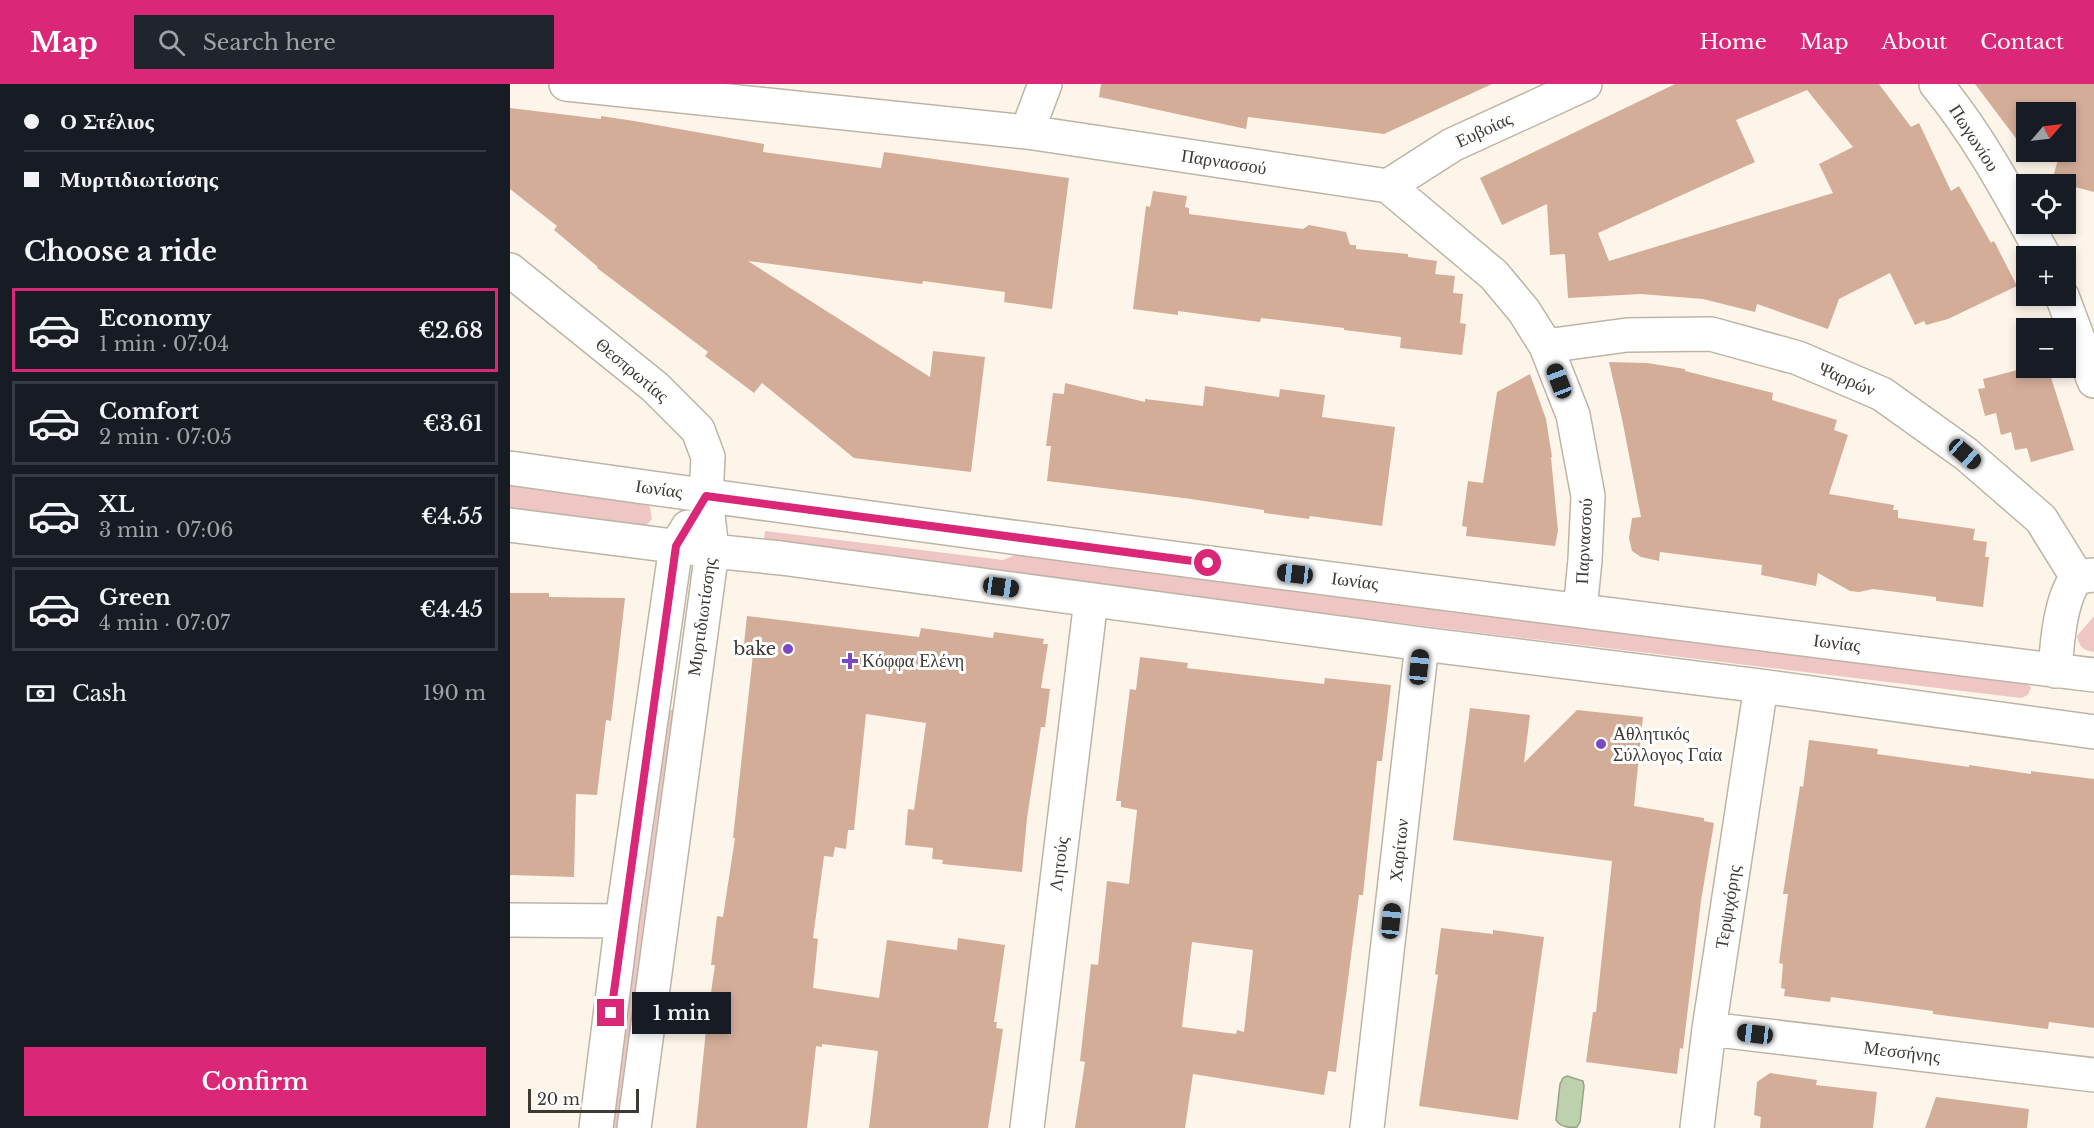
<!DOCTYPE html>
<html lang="en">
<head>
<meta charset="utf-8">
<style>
  body { margin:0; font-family:"Libre Baskerville",serif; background:#20242c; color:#f1f3f6; height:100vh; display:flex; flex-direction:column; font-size:22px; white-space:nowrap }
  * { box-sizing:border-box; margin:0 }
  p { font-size:20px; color:#9ea1a6 }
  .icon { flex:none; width:33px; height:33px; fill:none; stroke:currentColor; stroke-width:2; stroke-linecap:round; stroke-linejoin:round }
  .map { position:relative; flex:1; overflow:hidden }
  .drawer { display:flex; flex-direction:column; background:#171b24; width:510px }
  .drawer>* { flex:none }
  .hud { display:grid; align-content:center; height:132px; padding:0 24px; background:#171b24 }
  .needle { width:39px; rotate:62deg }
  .tools { position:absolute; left:1506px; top:18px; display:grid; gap:12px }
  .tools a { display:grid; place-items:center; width:60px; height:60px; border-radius:0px; background:#171b24; box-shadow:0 3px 9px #0003; font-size:30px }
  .scale { position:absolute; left:18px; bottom:15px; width:111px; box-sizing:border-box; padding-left:6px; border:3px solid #3d3933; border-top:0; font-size:16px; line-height:21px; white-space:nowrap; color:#3d3933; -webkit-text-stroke:4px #fff; paint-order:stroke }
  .end { position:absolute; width:27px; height:27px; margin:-14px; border:8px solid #db2777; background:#fff; box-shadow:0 0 0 3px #fff }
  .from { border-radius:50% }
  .bubble { position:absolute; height:42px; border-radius:0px; background:#171b24; box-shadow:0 3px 9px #0003; font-size:20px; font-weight:600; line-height:42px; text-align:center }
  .car { position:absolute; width:18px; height:36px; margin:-18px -9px; border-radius:8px; box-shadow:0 0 4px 2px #0007; background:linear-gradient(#222 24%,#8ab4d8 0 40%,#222 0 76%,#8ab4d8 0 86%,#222 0) }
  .hud b { display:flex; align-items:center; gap:21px; height:57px; font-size:22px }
  .hud b+b { border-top:2px solid #363941 }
  .hud i { width:15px; height:15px; background:#f1f3f6 }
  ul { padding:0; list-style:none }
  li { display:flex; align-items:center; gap:18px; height:84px; margin:0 12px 9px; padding:0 12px; border:3px solid #363941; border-radius:0px }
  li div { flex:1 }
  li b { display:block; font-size:22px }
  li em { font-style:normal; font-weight:600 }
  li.on { border-color:#db2777 }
  li>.icon { width:54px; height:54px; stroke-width:1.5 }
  h2 { padding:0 24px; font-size:27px; line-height:72px }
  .pay { display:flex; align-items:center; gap:15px; height:66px; padding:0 24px; font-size:22px }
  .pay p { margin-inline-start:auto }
  .button { display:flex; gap:12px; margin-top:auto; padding:12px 24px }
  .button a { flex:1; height:69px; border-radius:0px; background:#db2777; color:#fff; font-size:24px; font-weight:600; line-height:69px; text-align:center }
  header { display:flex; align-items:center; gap:36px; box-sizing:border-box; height:84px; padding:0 30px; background:#db2777; color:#fff }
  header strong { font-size:28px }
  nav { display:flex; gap:33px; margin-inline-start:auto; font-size:21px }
  .search { width:420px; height:54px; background:#20242c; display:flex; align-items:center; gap:15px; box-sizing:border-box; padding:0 21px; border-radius:0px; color:#9ea1a6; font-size:22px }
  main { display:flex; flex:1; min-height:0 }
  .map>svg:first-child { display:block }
  .green { fill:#eec6c4 }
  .water { fill:#bcd1ac; stroke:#96a388; stroke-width:1.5 }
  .building { fill:#d4ad99; fill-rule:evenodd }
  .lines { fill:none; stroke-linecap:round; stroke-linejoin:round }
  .minor-casing { stroke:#beb4a6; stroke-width:36 }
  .minor { stroke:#fff; stroke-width:33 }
  .route { stroke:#db2777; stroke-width:8 }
  .poi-dot { fill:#7a48c0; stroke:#fff; stroke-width:2 }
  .labels { text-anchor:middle; stroke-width:6; stroke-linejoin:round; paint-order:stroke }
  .street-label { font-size:18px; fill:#3d3933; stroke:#fff }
  .poi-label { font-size:18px; fill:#3d3933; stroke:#fff; text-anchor:start }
</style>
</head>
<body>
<header>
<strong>Map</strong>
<div class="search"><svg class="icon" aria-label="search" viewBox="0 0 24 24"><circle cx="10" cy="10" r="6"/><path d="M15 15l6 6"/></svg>Search here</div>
<nav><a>Home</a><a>Map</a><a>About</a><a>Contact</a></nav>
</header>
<main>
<section class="drawer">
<div class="hud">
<b><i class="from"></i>Ο Στέλιος</b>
<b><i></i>Μυρτιδιωτίσσης</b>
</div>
<h2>Choose a ride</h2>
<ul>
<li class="on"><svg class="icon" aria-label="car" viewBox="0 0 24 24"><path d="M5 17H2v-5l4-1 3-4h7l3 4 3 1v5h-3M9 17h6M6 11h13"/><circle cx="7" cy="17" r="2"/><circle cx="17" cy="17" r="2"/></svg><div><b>Economy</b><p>1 min · 07:04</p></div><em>€2.68</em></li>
<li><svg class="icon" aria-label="car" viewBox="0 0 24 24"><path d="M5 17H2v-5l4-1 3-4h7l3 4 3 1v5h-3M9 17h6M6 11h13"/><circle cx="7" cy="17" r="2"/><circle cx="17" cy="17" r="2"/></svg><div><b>Comfort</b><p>2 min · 07:05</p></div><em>€3.61</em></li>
<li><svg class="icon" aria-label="car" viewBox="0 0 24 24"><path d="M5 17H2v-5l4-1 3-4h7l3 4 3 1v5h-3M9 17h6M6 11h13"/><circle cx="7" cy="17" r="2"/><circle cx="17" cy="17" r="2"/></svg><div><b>XL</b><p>3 min · 07:06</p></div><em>€4.55</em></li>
<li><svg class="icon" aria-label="car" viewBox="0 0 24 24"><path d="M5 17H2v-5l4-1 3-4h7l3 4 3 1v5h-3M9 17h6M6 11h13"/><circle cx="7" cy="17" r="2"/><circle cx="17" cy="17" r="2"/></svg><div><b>Green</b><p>4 min · 07:07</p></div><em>€4.45</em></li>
</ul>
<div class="pay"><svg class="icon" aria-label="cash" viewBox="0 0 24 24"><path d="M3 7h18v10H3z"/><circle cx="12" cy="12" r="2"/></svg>Cash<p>190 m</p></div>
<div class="button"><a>Confirm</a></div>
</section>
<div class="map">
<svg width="1584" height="1044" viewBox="0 0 1584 1044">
  <rect width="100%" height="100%" fill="#fef5ea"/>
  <!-- green -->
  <path class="green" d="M 0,398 L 133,416 L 140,423 L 142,435 L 134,444 L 0,427 Z
    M 255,447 L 493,476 L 512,468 L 1514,599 L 1521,603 L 1518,611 L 1511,614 L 253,462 Z
    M 1584,532 L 1584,568 C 1573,566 1569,563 1567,552 Z
    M 158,626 L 162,626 L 165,630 L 112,1044 L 99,1044 Z"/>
  <!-- water -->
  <path class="water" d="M 1057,992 L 1073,997 L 1074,1002 L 1070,1038 L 1067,1043 C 1060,1044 1050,1043 1046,1036 L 1050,1000 L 1053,994 Z"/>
  <!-- building -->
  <path class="building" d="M 591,0 L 982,0 L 874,50 L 738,33 L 736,45 L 589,13 Z
    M 1165,0 L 1369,0 L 1401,43 L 1409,39 L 1441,107 L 1449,102 L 1481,159 L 1484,157 L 1507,202 L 1438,235 L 1416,241 L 1414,237 L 1405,241 L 1380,189 L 1329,215 L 1318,245 L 1247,220 L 1245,228 L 1193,215 L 1131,210 L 1058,214 L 1055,170 L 1040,171 L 1037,120 L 992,141 L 970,94 ZM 1297,6 L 1343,63 L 1309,80 L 1323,109 L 1099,177 L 1088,149 L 1245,78 L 1226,36 Z
    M 1465,0 L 1584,0 L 1584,108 L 1542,97 L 1550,68 L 1556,68 L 1556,45 L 1557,38 L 1556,39 L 1556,28 L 1516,28 L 1516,63 L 1514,65 Z
    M 0,24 L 91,35 L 91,32 L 124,37 L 254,60 L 253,68 L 371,84 L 374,68 L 559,94 L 542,225 L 494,218 L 495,208 L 413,197 L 412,200 L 238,177 L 420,293 L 423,267 L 475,273 L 461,388 L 344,374 L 252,299 L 244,309 L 195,272 L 198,268 L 87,184 L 88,183 L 44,146 L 47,142 L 0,105 Z
    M 643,107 L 677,112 L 675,123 L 679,124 L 679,130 L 793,145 L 799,141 L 836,148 L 840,161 L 846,161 L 846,165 L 898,170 L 898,173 L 927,177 L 925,190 L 945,192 L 943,209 L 953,210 L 950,239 L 956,240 L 952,271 L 890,264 L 891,253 L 834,246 L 834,244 L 751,234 L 750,238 L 668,227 L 668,231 L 623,225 L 636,122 L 640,123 Z
    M 1099,278 L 1137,279 L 1175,285 L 1175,287 L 1263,309 L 1262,316 L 1327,336 L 1324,346 L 1338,351 L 1319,410 L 1384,421 L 1383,426 L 1388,426 L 1388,434 L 1465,445 L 1463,456 L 1477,458 L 1475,473 L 1479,473 L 1473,523 L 1426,517 L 1426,513 L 1363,505 L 1349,508 L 1340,507 L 1308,489 L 1306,502 L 1251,491 L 1252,481 L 1150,468 L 1149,477 L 1131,473 L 1122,467 L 1119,454 L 1122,434 L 1131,433 L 1112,335 Z
    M 1515,284 L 1538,284 L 1564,366 L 1521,378 L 1517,364 L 1505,366 L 1501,348 L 1491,351 L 1486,329 L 1475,332 L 1468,305 L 1475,304 L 1473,295 Z
    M 1020,290 L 1036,335 L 1042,373 L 1041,373 L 1048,447 L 1045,462 L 956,452 L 957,443 L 952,442 L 958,397 L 973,399 L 987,308 Z
    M 555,299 L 635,318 L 635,315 L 693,322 L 695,302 L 769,313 L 770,305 L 815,311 L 812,333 L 885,343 L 872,442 L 800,432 L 799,435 L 754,429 L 754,426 L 681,415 L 537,397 L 541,362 L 536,362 L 543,309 L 554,310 Z
    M 0,509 L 39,509 L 39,513 L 115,514 L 101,637 L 96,636 L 87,711 L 66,710 L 64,793 L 0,791 Z
    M 237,532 L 409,553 L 411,544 L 483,554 L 484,548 L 534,555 L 533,560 L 538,560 L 531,604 L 540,605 L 535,643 L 531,643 L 517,734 L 512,788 L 432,780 L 433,776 L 422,775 L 423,764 L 395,761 L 398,725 L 404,726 L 416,639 L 356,630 L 344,746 L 338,746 L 336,765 L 325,763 L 323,773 L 314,772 L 303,854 L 308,855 L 303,904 L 369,914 L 377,856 L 447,866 L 448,854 L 495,861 L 484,938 L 487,938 L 486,944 L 493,945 L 478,1044 L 359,1044 L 368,967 L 312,960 L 312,963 L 306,962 L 297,1044 L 186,1044 L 197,936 L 205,881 L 201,881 L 207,832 L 213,833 L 225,754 L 223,754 L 244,561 L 234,560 Z
    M 630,573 L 678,579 L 677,584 L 814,600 L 815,594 L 881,601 L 872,677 L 867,677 L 853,811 L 849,811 L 826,988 L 818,987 L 814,1011 L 683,990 L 675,1044 L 565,1044 L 575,978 L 570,977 L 581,880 L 588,881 L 597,797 L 619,800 L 627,726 L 611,723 L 611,717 L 606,717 L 620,605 L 626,606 ZM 682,858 L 743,866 L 734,948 L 727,946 L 726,950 L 672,943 Z
    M 960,624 L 1020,631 L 1014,679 L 1067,626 L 1133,633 L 1124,722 L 1194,734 L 1194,737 L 1204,739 L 1191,817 L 1173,965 L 1170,964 L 1167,990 L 1076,978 L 1083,928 L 1086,928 L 1102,777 L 943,756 Z
    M 1299,656 L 1368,665 L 1367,670 L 1459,683 L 1459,681 L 1521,690 L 1521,687 L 1584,695 L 1584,944 L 1539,938 L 1538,945 L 1423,930 L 1423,927 L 1321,913 L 1320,918 L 1274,912 L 1275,905 L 1271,904 L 1273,880 L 1269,879 L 1278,810 L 1273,810 L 1290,702 L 1293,703 Z
    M 931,844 L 983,850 L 983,846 L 1034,853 L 1008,1036 L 909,1022 L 928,891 L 925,890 Z
    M 1260,989 L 1307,996 L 1306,1001 L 1367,1008 L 1363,1044 L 1250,1044 L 1251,1033 L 1244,1031 L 1247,998 Z
    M 1426,1013 L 1519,1025 L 1517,1044 L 1415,1044 Z"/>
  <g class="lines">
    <!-- minor casing -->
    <g class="minor-casing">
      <path id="minor" d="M 56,0 L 517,48 L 878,102 L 984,191 L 1014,227 L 1036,262 L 1063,331 L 1078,412 L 1075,476 L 1070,526
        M 1426,0 C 1470,53 1501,113 1534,172
        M 517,48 L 535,0
        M 878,102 L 942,61 L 1075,0
        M 0,186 L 145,303 L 188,346 L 198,373 L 196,412 L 202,467 L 124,1044
        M 1552,212 L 1584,297
        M 1036,262 L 1117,251 L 1201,250 L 1288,274 L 1372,310 L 1456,370 L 1531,435 L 1567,493
        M 0,384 C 527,459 1056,526 1584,591
        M 0,441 L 202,467 L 271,474 L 912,560 L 1251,602 L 1584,648
        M 1545,587 C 1547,559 1550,515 1567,493 L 1584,491
        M 0,836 L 112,837
        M 1199,945 L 1584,991
        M 86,1044 L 112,837 L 166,462 L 178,443
        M 517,1044 L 581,516
        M 857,1044 L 912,560
        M 1187,1044 L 1199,945 L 1251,602"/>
    </g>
    <!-- minor -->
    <use href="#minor" class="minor"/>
  </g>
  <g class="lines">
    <!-- route -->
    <path class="route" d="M 101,929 L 166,462 L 196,412 L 698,479"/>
  </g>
  <!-- markers -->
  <g class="poi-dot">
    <circle cx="278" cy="565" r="6"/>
    <path d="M337 568h6v6h6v6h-6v6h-6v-6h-6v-6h6z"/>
    <circle cx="1091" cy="660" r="6"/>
  </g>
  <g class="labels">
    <!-- street labels -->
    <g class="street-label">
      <text transform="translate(974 46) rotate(-25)" y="6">Ευβοίας</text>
      <text transform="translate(1464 54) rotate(57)" y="6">Πωγωνίου</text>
      <text transform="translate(714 78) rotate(9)" y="6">Παρνασσού</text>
      <text transform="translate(122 286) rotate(40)" y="6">Θεσπρωτίας</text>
      <text transform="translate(1337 295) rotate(23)" y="6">Ψαρρών</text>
      <text transform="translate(149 405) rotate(8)" y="6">Ιωνίας</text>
      <text transform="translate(1074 457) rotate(-87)" y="6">Παρνασσού</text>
      <text transform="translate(845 497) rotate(7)" y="6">Ιωνίας</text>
      <text transform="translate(192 533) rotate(-82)" y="6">Μυρτιδιωτίσσης</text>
      <text transform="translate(1327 559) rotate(7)" y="6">Ιωνίας</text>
      <text transform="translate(889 766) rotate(-84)" y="6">Χαρίτων</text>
      <text transform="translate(549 780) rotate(-83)" y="6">Λητούς</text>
      <text transform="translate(1218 823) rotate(-81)" y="6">Τερψιχόρης</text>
      <text transform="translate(1392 968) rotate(7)" y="6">Μεσσήνης</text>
    </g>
    <!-- poi labels -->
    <g class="poi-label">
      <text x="266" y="571" text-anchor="end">bake</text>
      <text x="352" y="583">Κόφφα Ελένη</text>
      <text x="1103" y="656">Αθλητικός<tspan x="1103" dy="21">Σύλλογος Γαία</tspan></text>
    </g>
  </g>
</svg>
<div class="tools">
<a><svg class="needle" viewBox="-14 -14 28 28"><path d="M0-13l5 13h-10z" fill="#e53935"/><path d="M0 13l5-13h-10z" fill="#9ea1a6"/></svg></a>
<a><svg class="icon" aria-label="locate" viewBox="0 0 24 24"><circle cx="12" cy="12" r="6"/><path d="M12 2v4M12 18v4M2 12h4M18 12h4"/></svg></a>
<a>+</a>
<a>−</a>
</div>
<div class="scale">20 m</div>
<i class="end from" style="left:698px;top:479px"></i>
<i class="end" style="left:101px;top:929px"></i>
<div class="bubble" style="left:122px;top:908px;width:99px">1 min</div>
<i class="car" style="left:1049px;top:297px;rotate:339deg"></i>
<i class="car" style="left:1455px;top:370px;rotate:131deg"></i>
<i class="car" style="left:785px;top:490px;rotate:277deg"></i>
<i class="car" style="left:491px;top:503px;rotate:98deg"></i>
<i class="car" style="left:909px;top:583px;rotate:6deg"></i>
<i class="car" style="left:881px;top:837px;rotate:6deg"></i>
<i class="car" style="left:1245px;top:950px;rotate:277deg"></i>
</div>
</main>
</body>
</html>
